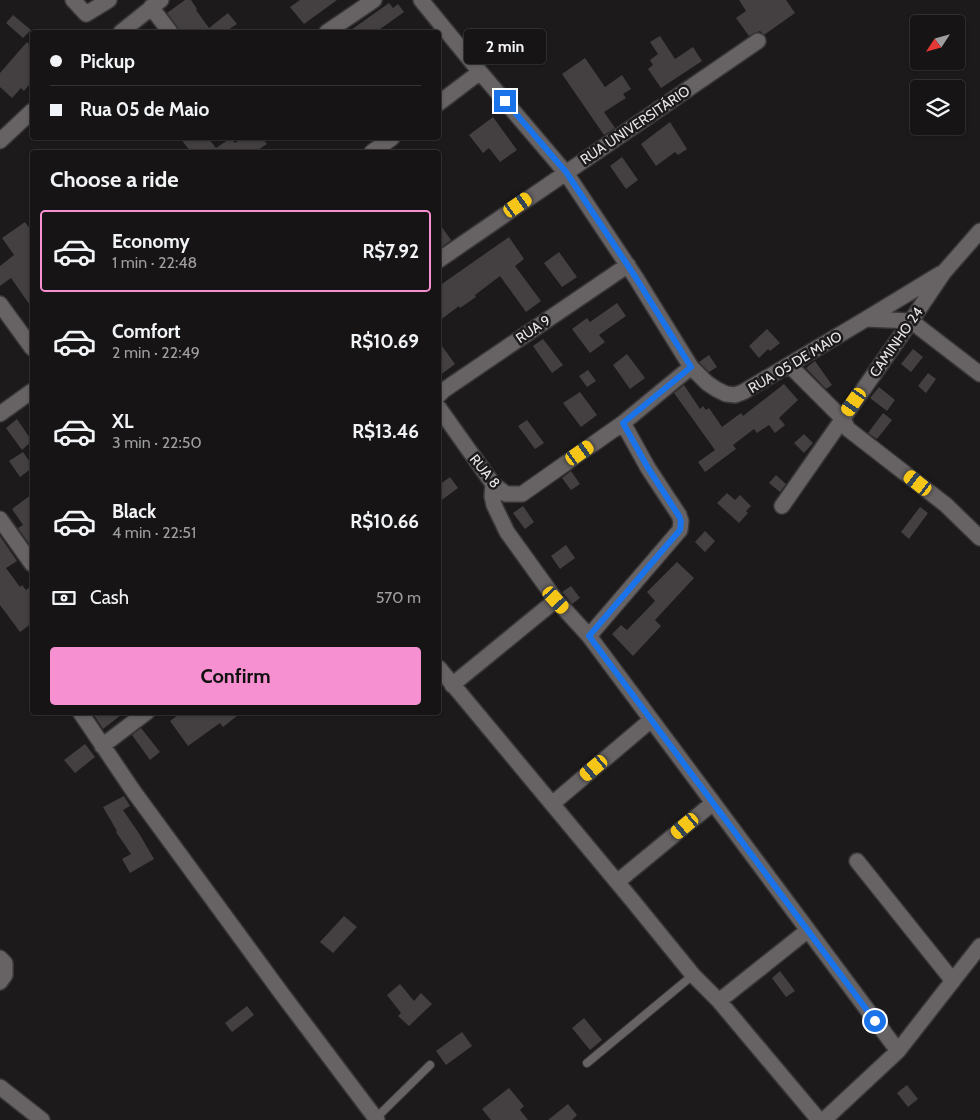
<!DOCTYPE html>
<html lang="en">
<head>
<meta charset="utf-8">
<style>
  body { margin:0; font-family:Cabin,sans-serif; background:#1f1d1d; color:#f1f3f6; height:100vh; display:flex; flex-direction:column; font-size:19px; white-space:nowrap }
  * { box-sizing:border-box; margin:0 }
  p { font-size:16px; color:#9e9ea0 }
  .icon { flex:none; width:28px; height:28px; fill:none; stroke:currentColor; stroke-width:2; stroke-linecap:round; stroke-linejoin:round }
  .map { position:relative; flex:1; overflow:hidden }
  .panel { position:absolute; left:30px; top:150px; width:411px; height:565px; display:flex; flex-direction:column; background:#161414; border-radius:5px; box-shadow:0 1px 4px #0004,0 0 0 1px #353334 }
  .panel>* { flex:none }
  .hud { position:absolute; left:30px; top:30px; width:411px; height:110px; border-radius:5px; box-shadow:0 1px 4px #0004,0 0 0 1px #353334; display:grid; align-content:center; height:110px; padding:0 20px; background:#161414 }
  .needle { width:32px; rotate:234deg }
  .tools { position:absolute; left:910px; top:15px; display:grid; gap:10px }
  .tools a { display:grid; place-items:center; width:55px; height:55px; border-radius:5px; background:#161414; box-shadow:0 1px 4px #0004,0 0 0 1px #353334; font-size:25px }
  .end { position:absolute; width:22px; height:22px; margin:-11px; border:6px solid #1a73e8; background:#fff; box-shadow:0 0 0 2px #fff }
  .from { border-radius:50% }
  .bubble { position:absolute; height:35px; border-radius:5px; background:#161414; box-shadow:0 1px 4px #0004,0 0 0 1px #353334; font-size:16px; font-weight:800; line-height:35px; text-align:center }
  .car { position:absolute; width:15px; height:30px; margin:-15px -8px; border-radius:6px; box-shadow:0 0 4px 1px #0007; background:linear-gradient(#f5c518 24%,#345 0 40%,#f5c518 0 76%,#345 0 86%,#f5c518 0) }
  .hud b { display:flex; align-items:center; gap:18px; height:48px; font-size:19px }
  .hud b+b { border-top:1px solid #353334 }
  .hud i { width:12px; height:12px; background:#f1f3f6 }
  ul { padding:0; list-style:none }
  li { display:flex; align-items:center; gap:15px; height:82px; margin:0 10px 8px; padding:0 10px; border:2px solid transparent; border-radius:5px }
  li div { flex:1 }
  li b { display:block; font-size:19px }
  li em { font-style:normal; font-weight:800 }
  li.on { border-color:#f690d0 }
  li>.icon { width:45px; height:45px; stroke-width:1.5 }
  h2 { padding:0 20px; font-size:22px; line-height:60px }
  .pay { display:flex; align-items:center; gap:12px; height:55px; padding:0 20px; font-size:19px }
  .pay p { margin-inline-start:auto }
  .cta { display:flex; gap:10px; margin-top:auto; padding:10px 20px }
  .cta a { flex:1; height:58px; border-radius:5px; background:#f690d0; color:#111; font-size:20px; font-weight:800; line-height:58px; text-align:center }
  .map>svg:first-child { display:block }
  .building { fill:#444042 }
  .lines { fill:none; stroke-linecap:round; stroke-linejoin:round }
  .lane-casing { stroke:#383638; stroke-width:10 }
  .street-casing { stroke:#383638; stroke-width:18 }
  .lane { stroke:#676365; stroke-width:8 }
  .street { stroke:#676365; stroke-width:15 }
  .route { stroke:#1a73e8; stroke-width:6 }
  .labels { text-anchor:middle; stroke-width:5; stroke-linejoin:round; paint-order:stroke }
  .street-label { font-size:14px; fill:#e8e6e7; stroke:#1d1a1b }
</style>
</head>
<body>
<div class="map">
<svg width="980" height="1120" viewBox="0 0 980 1120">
  <rect width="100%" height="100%" fill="#1d1a1b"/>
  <!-- building -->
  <path class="building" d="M 185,0 L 191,0 L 197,9 L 196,10 L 209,28 L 228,13 L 237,24 L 225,32 L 180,32 L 177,26 L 167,13 Z
    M 300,0 L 337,0 L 304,24 L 290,7 Z
    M 739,0 L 786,0 L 795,13 L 764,35 L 760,31 L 749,36 L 736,18 L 746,11 Z
    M 389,3 L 393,8 L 398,4 L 404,12 L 376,32 L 348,32 Z
    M 13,15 L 31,30 L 23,38 L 6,23 Z
    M 660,36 L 675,59 L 693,47 L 702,61 L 661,88 L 648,69 L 653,65 L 650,60 L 658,54 L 650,42 Z
    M 27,42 L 32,47 L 32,81 L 24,91 L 21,88 L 12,98 L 0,87 L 0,73 Z
    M 585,58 L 605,87 L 622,75 L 631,89 L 623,94 L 626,98 L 604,112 L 615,128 L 604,135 L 562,74 Z
    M 493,117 L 517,150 L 500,162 L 489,148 L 483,153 L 469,135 Z
    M 670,122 L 687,149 L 678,155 L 675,152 L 656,166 L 641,144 Z
    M 180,138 L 208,138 L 216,148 L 231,138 L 235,143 L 242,138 L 262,138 L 267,144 L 255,152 L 191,152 Z
    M 622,157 L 638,180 L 626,189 L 610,166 Z
    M 25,222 L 32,232 L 32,308 L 11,278 L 0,286 L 0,266 L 14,255 L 2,238 Z
    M 439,223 L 451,240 L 439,249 Z
    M 509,237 L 524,259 L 515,266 L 541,301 L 526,312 L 500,276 L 475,295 L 476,297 L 460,308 L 459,306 L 439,321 L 439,286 Z
    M 559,252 L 577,277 L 562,287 L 544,263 Z
    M 617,303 L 626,316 L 599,335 L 605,342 L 590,353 L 572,329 L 587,318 L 590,322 Z
    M 767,329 L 780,343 L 770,351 L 768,349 L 759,358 L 749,346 Z
    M 543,339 L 563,365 L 552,373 L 533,346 Z
    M 439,342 L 455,364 L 439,376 Z
    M 913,349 L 923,357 L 911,372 L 901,364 Z
    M 627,354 L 645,378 L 630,389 L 613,365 Z
    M 709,355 L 717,367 L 709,372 L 699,362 Z
    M 815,361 L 832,385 L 826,389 L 806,368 Z
    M 588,370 L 596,381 L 587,387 L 579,376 Z
    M 928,373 L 936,379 L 926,393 L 918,386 Z
    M 784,384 L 798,400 L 779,418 L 785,425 L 775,433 L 769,425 L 757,433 L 754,429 L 733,445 L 736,449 L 705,472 L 698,462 L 715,450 L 674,393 L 684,385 L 700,409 L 703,406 L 706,410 L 709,408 L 722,427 L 741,413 L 743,416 Z
    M 879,387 L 895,400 L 887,411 L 870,398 Z
    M 580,392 L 597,415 L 581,427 L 563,403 Z
    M 883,413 L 892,420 L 877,439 L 868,433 Z
    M 17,419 L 32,441 L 22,450 L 6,428 Z
    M 527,420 L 544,443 L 535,449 L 518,426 Z
    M 804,434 L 813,443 L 804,453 L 794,443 Z
    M 23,452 L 32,465 L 32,468 L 20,477 L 9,461 Z
    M 571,471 L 580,484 L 571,490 L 562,478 Z
    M 776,475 L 786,484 L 780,492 L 769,483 Z
    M 450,477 L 458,488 L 439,502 L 439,485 Z
    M 727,493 L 735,500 L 740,495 L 751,506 L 746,511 L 748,513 L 739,523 L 717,503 Z
    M 32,494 L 32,548 L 18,528 L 23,525 L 12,509 Z
    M 523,506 L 534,522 L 525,529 L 513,513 Z
    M 920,507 L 928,513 L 909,539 L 901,532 Z
    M 705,531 L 715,541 L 705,552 L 695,542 Z
    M 0,536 L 17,561 L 6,568 L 20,587 L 22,585 L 26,590 L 32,585 L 32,623 L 20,632 L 0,605 Z
    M 566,545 L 575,558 L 560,569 L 551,556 Z
    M 677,562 L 694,578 L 655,620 L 661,626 L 633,656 L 612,634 L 621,625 L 627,630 L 655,601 L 647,592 Z
    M 571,586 L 580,598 L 572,604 L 562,592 Z
    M 92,712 L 125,712 L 103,729 Z
    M 182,712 L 242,712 L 223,727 L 220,723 L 188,746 L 170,721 Z
    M 141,728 L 160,752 L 150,760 L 132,735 Z
    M 85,744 L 95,757 L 75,773 L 64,760 Z
    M 124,796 L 130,806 L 123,810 L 140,835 L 154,859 L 130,873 L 122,859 L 131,854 L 116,832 L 117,831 L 103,807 Z
    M 344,916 L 357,927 L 333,953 L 320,942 Z
    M 780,971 L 795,991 L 786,997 L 772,978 Z
    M 400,984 L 414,1001 L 421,993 L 432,1004 L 409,1026 L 398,1016 L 401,1013 L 387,995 Z
    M 247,1006 L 254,1015 L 232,1032 L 225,1023 Z
    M 584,1018 L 602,1040 L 590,1050 L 572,1028 Z
    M 462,1032 L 472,1046 L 446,1065 L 436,1051 Z
    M 907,1085 L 918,1099 L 908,1107 L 897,1093 Z
    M 509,1088 L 524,1106 L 520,1110 L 528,1120 L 491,1120 L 482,1109 Z
    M 568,1104 L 577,1115 L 572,1120 L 548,1120 Z"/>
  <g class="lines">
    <!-- lane casing -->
    <g class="lane-casing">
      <path id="lane" d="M 587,1063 L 693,975
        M 376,1118 L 430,1065"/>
    </g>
    <!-- street casing -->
    <g class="street-casing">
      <path id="street" d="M 73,0 L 86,14 L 109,0
        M 421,0 L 480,72 L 566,173 L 636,278 L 691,367 L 707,383 L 716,389 L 726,394 L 735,395 L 743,392 L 866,319 L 911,321 L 980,374
        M 151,7 L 170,32
        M 121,32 L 161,0
        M 327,32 L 374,0
        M 439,103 L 480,72
        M 0,141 L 32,111
        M 372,152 L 392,138
        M 439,260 L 758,41
        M 0,304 L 32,348
        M 866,319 L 940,274
        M 789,365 L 843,419 L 848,429 L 946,505 L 980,538
        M 439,395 L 444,390 L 628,265
        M 439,408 L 493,484 L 506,494 L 522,494 L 623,423 L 691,367
        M 0,414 L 32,391
        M 493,484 L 492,496 L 494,505 L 507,532 L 556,600 L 589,636 L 898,1051 L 824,1120
        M 782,506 L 911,321 L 944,272 L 980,231
        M 0,519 L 32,564
        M 589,636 L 680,530 L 681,521 L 679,515 L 648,468 L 623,423
        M 439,668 L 632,900 L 693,975 L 719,1001 L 819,1120
        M 452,685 L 556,600
        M 80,712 L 134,792 L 282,994 L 377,1120
        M 102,746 L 147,712
        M 552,804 L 651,720
        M 857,861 L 953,981
        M 617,882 L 713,803
        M 0,958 L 5,963 L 5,975 L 0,982
        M 719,1001 L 807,931
        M 898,1051 L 980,946
        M 0,1087 L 42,1120"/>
    </g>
    <!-- lane -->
    <use href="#lane" class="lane"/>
    <!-- street -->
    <use href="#street" class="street"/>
  </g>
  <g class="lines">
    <!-- route -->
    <path class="route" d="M 505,101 L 566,172 L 636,278 L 691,367 L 623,423 L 648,468 L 679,516 L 681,521 L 680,530 L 589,636 L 875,1021"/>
  </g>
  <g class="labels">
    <!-- street labels -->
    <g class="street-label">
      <text transform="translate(635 125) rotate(-34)" y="5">RUA UNIVERSITÁRIO</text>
      <text transform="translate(533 329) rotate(-34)" y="5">RUA 9</text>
      <text transform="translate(896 342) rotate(-55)" y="5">CAMINHO 24</text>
      <text transform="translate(795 362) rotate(-31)" y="5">RUA 05 DE MAIO</text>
      <text transform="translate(485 471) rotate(51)" y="5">RUA 8</text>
    </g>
  </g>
</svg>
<div class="tools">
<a><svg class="needle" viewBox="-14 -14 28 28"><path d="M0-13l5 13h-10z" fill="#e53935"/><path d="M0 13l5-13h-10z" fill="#9e9ea0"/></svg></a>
<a><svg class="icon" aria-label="layers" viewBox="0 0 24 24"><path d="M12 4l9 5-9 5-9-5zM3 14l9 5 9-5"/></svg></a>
</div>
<i class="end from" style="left:875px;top:1021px"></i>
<i class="end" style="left:505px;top:101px"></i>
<div class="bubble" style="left:464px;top:29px;width:82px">2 min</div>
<i class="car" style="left:518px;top:205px;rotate:55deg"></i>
<i class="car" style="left:854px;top:402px;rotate:215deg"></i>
<i class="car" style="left:580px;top:453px;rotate:55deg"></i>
<i class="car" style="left:918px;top:483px;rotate:308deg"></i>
<i class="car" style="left:556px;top:600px;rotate:138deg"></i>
<i class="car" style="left:594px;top:768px;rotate:230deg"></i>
<i class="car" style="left:685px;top:826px;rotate:230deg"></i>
<div class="hud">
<b><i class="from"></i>Pickup</b>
<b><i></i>Rua 05 de Maio</b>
</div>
<section class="panel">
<h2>Choose a ride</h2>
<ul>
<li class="on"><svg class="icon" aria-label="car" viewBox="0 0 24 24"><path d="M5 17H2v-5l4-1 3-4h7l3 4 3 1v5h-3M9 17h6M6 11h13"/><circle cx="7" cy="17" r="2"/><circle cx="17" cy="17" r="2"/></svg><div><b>Economy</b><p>1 min · 22:48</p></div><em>R$7.92</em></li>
<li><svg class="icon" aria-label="car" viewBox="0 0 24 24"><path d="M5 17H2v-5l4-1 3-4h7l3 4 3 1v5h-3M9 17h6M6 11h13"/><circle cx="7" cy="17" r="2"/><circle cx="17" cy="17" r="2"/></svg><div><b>Comfort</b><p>2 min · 22:49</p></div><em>R$10.69</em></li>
<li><svg class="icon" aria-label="car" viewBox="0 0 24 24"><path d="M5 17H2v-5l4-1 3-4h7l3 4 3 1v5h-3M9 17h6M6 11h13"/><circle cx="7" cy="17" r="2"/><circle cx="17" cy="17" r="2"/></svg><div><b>XL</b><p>3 min · 22:50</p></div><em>R$13.46</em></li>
<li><svg class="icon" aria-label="car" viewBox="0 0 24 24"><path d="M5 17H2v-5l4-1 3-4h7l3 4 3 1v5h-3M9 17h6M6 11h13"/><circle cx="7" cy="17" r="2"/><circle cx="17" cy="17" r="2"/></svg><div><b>Black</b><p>4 min · 22:51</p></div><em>R$10.66</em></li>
</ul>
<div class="pay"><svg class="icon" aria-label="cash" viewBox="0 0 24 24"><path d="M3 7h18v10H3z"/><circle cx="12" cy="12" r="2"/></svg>Cash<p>570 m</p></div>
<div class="cta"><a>Confirm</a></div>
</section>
</div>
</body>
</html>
